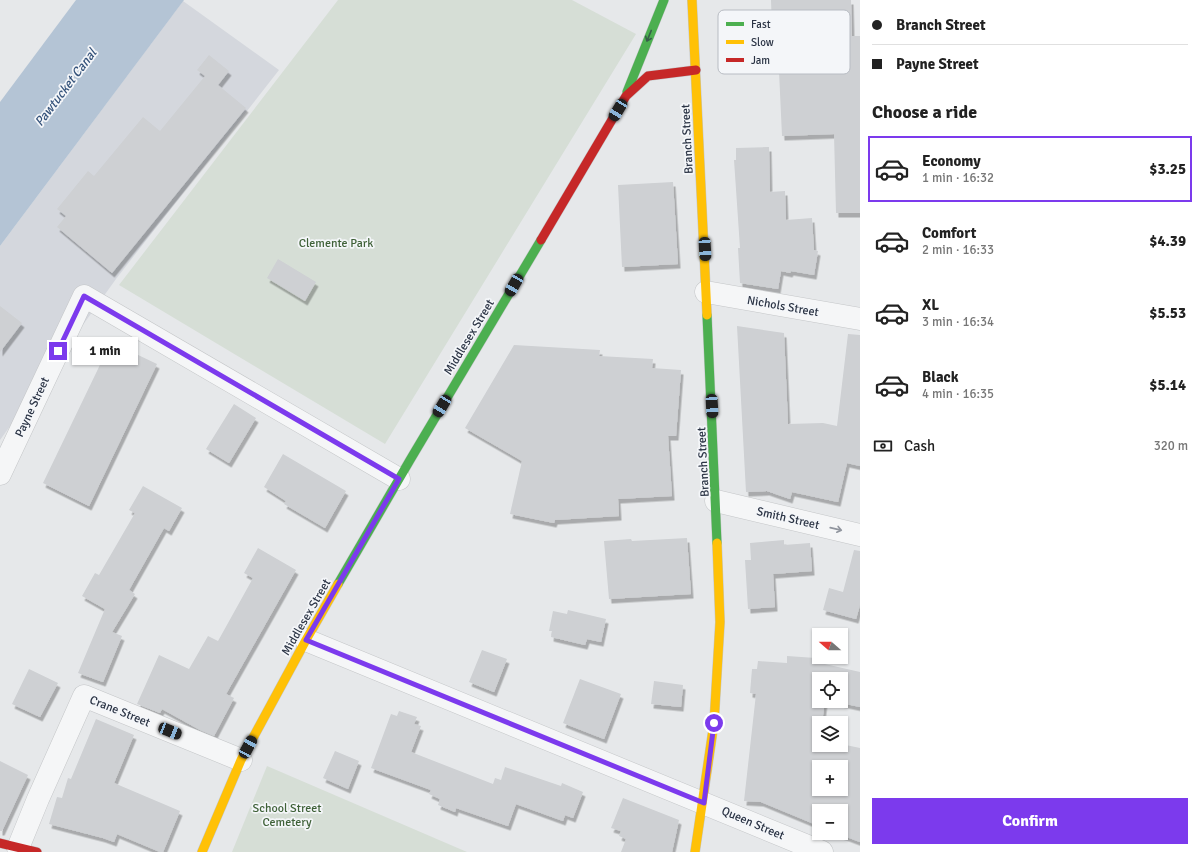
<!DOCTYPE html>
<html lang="en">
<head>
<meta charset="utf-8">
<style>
  body { margin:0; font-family:Signika,sans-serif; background:#f2f2f2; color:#222; height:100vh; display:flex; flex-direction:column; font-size:15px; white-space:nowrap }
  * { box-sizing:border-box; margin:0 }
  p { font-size:13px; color:#767676 }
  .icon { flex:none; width:22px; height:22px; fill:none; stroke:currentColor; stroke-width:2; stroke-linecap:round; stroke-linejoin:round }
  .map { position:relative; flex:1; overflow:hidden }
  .sheet { display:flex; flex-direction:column; background:#fff; width:340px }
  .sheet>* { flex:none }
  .guide { display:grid; align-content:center; height:88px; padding:0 12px; background:#fff }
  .needle { width:26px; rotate:290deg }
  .buttons { position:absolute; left:812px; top:628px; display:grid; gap:8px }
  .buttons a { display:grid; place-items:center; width:36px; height:36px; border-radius:0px; background:#fff; box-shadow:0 1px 3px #0004; font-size:20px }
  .end { position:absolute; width:18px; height:18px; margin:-9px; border:5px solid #7c3aed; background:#fff; box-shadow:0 0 0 2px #fff }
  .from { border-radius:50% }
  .bubble { position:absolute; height:28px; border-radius:0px; background:#fff; box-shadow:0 1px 3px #0004; font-size:13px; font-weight:700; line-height:28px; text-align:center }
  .car { position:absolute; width:12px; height:24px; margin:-12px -6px; border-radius:5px; box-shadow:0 0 3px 1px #0007; background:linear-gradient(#222 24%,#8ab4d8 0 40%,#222 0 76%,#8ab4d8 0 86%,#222 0) }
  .guide b { display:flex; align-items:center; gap:14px; height:38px; font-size:15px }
  .guide b+b { border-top:1px solid #e0e0e0 }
  .guide i { width:10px; height:10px; background:#222 }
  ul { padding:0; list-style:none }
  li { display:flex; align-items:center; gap:12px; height:66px; margin:0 8px 6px; padding:0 4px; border:2px solid transparent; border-radius:0px }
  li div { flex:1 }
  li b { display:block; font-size:15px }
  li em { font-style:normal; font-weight:700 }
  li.selected { border-color:#7c3aed }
  li>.icon { width:36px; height:36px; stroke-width:1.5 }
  h2 { padding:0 12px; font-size:18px; line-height:48px }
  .pay { display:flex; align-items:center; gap:10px; height:44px; padding:0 12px; font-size:15px }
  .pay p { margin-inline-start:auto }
  .cta { display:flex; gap:8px; margin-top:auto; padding:8px 12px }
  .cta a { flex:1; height:46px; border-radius:0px; background:#7c3aed; color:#fff; font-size:16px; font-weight:700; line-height:46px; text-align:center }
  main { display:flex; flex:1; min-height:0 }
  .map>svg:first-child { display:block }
  .built { fill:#d4d7dd }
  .green { fill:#d6ded6 }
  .water { fill:#b4c4d5 }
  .building { fill:#ced0d3; fill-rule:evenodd; filter:url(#shadow) }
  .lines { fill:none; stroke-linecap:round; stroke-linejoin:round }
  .street-casing { stroke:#c4c6c8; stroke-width:23 }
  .fast-casing { stroke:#c4c6c8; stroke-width:10 }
  .slow-casing { stroke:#c4c6c8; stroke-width:10 }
  .jam-casing { stroke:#c4c6c8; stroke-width:10 }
  .street { stroke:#f5f6f7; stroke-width:22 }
  .fast { stroke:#4caf50; stroke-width:9 }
  .slow { stroke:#ffc107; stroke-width:9 }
  .jam { stroke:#c62828; stroke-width:9 }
  .oneway { stroke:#375f49 }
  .oneway2 { stroke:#90959e }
  .route { stroke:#7c3aed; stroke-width:5 }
  .labels { text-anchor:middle; stroke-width:3.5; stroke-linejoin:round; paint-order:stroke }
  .street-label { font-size:12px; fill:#2b3445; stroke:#f4f6f9 }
  .park-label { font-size:12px; fill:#3f6138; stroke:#f4f6f9 }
  .water-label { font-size:13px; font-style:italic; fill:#34527a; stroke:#f4f6f9 }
  .key { fill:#f4f6f9; stroke:#b8bcc3; stroke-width:1 }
  .key-label { font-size:11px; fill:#2b3445 }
</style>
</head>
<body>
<main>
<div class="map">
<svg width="860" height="852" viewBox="0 0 860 852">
  <defs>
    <filter id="shadow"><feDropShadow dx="2.5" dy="4.5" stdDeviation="0" flood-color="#0004"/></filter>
  </defs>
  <rect width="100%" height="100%" fill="#e6e8ea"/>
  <!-- built -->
  <path class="built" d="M 183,1 L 279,70 L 116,279 L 0,440 L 0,246 Z"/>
  <!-- green -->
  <path class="green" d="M 338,0 L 572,0 L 636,34 L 385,444 L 119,285 Z
    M 267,766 L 467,852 L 232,852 Z"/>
  <!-- water -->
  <path class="water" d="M 76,0 L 184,0 L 0,246 L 0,102 Z"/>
  <!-- building -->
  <path class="building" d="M 771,0 L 851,0 L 852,36 L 860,36 L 860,213 L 836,213 L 834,134 L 782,136 L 777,28 L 772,28 Z
    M 209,55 L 229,71 L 218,85 L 246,108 L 112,273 L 57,227 L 66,216 L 57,209 L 88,171 L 94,176 L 143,117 L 160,131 L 205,76 L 197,70 Z
    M 769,147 L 770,192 L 785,191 L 786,220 L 812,218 L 814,250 L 818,251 L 814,275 L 791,271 L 790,273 L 781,271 L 778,289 L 740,283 L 738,248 L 740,248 L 734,160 L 736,160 L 736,148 Z
    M 673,182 L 678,264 L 622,267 L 618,185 Z
    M 278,259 L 316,282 L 305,301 L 267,278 Z
    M 0,306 L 22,323 L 0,352 Z
    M 737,326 L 784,333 L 788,424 L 823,423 L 837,426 L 848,334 L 860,335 L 860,466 L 847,463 L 838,502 L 792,492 L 790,499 L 767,491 L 746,492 Z
    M 111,342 L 157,364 L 89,506 L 43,483 Z
    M 514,345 L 600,350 L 599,356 L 653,359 L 652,368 L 681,370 L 676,436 L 668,436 L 672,496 L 618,499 L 619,516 L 555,520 L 554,523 L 510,514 L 522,461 L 465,428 Z
    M 234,404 L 256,418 L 229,463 L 206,449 Z
    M 283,454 L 346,491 L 325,528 L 284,504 L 286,501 L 264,487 Z
    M 143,486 L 182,508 L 169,531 L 164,528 L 129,590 L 135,594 L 112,632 L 122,636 L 103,682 L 78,673 L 105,609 L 82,596 L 95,573 L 99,575 L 135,513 L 129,510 Z
    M 687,538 L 691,594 L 609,599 L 604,541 L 631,539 L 632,541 Z
    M 784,540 L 784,545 L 810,543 L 812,571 L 773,574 L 775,607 L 748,609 L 745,560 L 751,560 L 750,543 Z
    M 258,548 L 296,570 L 226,694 L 234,698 L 214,736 L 200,730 L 162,709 L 160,713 L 137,704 L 159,655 L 189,669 L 208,636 L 218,641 L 253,578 L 244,573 Z
    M 854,550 L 860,551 L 860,605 L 856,619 L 823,610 L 829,588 L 843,592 Z
    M 568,610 L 606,619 L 601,642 L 587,639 L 585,645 L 551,637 L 552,631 L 549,631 L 553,611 L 567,614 Z
    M 482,650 L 507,659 L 494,692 L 469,682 Z
    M 787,656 L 816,658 L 816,662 L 860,672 L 860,707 L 832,701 L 841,701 L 841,679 L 819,679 L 819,701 L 825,701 L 822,723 L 819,723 L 819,745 L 841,745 L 841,744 L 860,748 L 860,842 L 836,833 L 841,833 L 841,811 L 819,811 L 819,826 L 761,802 L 744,801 L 756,694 L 750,693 L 752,669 L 757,669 L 758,661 L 787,663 ZM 819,767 L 841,767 L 841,789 L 819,789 Z
    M 29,669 L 58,683 L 40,717 L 12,704 Z
    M 580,679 L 621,694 L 604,739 L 563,723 Z
    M 654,681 L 683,685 L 681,707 L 651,704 Z
    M 399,711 L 417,717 L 414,724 L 421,726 L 411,752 L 493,784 L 495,778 L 501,780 L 505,767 L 561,786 L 562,783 L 583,792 L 573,818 L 565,815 L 563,821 L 516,804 L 508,826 L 456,808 L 455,812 L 438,805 L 440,799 L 429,794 L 431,790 L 371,768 L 391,714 L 397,716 Z
    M 96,719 L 134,735 L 114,783 L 180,811 L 163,852 L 160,852 L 117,834 L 114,842 L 103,838 L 49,824 L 57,797 L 62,798 L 68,778 L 71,779 Z
    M 335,751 L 359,761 L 348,789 L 323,778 Z
    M 0,761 L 28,775 L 2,831 L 0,831 Z
    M 623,798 L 679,820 L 672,852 L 621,852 L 626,839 L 619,836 L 621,831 L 611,828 Z"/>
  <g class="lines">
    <!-- street casing -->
    <g class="street-casing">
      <path id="street" d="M 706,292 L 860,319
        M 0,474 L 84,296 L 399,479
        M 716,501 L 860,535
        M 306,640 L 822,852
        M 18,848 L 38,799 L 84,696 L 241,760"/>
    </g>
    <!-- fast casing -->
    <g class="fast-casing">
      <path id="fast" d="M 627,92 L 664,0
        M 707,315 L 717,543
        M 338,584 L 410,460 L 541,240"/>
    </g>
    <!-- slow casing -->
    <g class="slow-casing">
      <path id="slow" d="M 692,0 L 707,315
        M 202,852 L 241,760 L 306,640 L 338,584
        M 695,852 L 714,723 L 720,622 L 717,543"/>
    </g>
    <!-- jam casing -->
    <g class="jam-casing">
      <path id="jam" d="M 541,240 L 626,96 L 648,76 L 696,70
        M 0,843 L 37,852"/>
    </g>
    <!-- street -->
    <use href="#street" class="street"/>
    <!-- fast -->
    <use href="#fast" class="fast"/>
    <!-- slow -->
    <use href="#slow" class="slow"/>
    <!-- jam -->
    <use href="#jam" class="jam"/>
  </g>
  <!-- one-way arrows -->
  <defs><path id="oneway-shaft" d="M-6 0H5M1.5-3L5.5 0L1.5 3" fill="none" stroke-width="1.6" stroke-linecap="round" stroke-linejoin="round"/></defs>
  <use class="oneway" href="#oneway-shaft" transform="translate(649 36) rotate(112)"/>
  <use class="oneway2" href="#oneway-shaft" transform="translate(836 529) rotate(13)"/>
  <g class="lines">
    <!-- route -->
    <path class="route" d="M 58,351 L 84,296 L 399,479 L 306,640 L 704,803 L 714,723"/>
  </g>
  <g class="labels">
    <!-- street labels -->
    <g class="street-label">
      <text transform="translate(687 139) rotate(-93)" y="4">Branch Street</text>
      <text transform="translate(783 306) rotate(10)" y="4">Nichols Street</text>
      <text transform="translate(469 337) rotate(-59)" y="4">Middlesex Street</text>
      <text transform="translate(32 407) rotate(-65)" y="4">Payne Street</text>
      <text transform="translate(703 462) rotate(-93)" y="4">Branch Street</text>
      <text transform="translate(788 518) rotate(13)" y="4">Smith Street</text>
      <text transform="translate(306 617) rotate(-60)" y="4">Middlesex Street</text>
      <text transform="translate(120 711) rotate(22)" y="4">Crane Street</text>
      <text transform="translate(753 823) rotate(23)" y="4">Queen Street</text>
    </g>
    <!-- park labels -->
    <g class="park-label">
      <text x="336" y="247">Clemente Park</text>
      <text x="287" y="812">School Street<tspan x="287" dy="14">Cemetery</tspan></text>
    </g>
    <!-- water labels -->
    <g class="water-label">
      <text transform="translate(65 87) rotate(-53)" y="5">Pawtucket Canal</text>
    </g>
  </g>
  <!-- legend -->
  <rect x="718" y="10" width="132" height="64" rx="6" class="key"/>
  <rect x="726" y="22" width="18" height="4" fill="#4caf50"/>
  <rect x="726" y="40" width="18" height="4" fill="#ffc107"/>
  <rect x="726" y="58" width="18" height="4" fill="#c62828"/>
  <g class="key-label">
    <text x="751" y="28">Fast</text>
    <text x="751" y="46">Slow</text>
    <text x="751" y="64">Jam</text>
  </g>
</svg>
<div class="buttons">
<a><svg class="needle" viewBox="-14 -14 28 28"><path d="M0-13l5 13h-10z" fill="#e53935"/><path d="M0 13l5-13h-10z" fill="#767676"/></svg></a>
<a><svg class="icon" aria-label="locate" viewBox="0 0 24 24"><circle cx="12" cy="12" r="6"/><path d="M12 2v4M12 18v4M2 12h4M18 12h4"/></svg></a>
<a><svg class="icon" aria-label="layers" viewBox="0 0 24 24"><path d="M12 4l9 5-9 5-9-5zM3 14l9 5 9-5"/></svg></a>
<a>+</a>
<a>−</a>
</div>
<i class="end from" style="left:714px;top:723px"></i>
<i class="end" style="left:58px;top:351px"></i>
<div class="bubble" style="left:72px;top:337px;width:66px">1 min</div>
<i class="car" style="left:618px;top:110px;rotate:211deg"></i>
<i class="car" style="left:705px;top:249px;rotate:177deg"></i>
<i class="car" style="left:514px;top:285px;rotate:210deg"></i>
<i class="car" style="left:442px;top:406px;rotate:211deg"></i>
<i class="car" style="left:712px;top:406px;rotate:177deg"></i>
<i class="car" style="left:170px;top:731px;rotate:112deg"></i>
<i class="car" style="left:248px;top:747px;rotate:28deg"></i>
</div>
<section class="sheet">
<div class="guide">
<b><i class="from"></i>Branch Street</b>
<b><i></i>Payne Street</b>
</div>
<h2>Choose a ride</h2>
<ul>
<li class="selected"><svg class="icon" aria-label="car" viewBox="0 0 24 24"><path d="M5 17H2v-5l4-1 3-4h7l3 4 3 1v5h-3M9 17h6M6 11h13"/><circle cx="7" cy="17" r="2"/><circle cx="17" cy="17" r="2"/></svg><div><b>Economy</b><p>1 min · 16:32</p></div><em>$3.25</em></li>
<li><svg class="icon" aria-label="car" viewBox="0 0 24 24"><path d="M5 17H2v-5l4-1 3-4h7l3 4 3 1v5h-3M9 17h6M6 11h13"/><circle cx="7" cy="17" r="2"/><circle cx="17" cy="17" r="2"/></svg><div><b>Comfort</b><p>2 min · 16:33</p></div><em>$4.39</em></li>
<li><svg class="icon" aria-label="car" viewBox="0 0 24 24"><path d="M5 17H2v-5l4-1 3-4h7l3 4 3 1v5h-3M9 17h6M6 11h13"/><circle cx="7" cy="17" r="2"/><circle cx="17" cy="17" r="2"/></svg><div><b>XL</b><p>3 min · 16:34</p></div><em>$5.53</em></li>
<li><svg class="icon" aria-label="car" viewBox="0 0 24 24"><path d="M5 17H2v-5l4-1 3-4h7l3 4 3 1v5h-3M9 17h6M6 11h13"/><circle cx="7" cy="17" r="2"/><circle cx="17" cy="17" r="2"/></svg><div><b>Black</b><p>4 min · 16:35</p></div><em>$5.14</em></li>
</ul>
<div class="pay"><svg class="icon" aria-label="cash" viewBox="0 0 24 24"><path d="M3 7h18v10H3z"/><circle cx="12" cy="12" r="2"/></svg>Cash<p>320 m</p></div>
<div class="cta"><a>Confirm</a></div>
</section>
</main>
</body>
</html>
